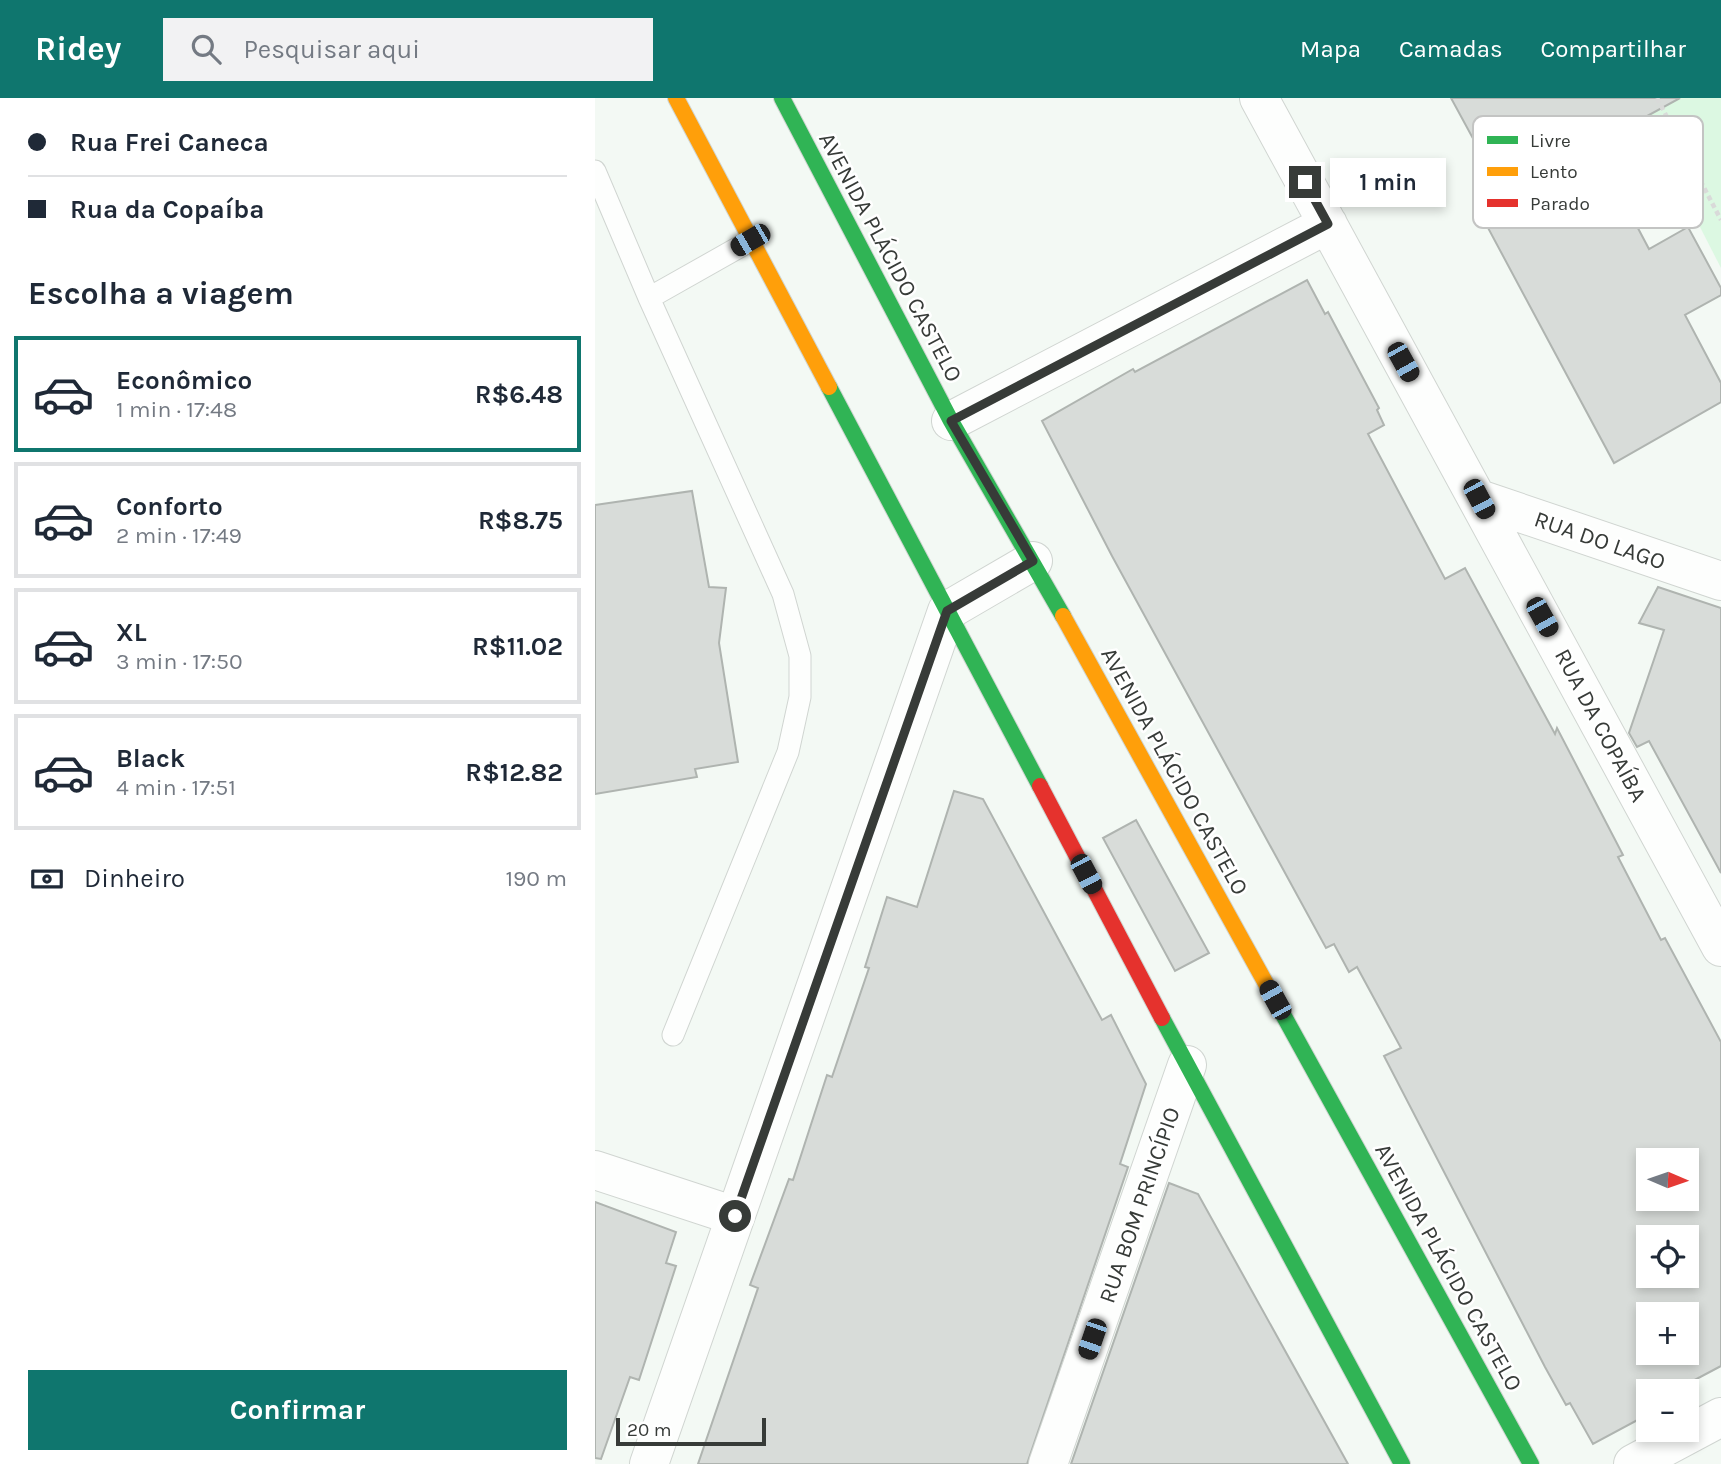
<!DOCTYPE html>
<html lang="pt">
<head>
<meta charset="utf-8">
<style>
  body { margin:0; font-family:Karla,sans-serif; background:#f2f2f3; color:#1f2937; height:100vh; display:flex; flex-direction:column; font-size:26px; white-space:nowrap }
  * { box-sizing:border-box; margin:0 }
  p { font-size:23px; color:#747a83 }
  .icon { flex:none; width:38px; height:38px; fill:none; stroke:currentColor; stroke-width:2; stroke-linecap:round; stroke-linejoin:round }
  .map { position:relative; flex:1; overflow:hidden }
  .panel { display:flex; flex-direction:column; background:#fff; width:595px }
  .panel>* { flex:none }
  .guide { display:grid; align-content:center; height:154px; padding:0 28px; background:#fff }
  .needle { width:46px; rotate:92deg }
  .controls { position:absolute; left:1041px; top:1050px; display:grid; gap:14px }
  .controls a { display:grid; place-items:center; width:63px; height:63px; border-radius:0px; background:#fff; box-shadow:0 4px 10px #0003; font-size:35px }
  .scale { position:absolute; left:21px; bottom:18px; width:150px; box-sizing:border-box; padding-left:7px; border:4px solid #373b38; border-top:0; font-size:19px; line-height:24px; white-space:nowrap; color:#373b38; -webkit-text-stroke:5px #fff; paint-order:stroke }
  .end { position:absolute; width:32px; height:32px; margin:-16px; border:9px solid #373b38; background:#fff; box-shadow:0 0 0 4px #fff }
  .from { border-radius:50% }
  .bubble { position:absolute; height:49px; border-radius:0px; background:#fff; box-shadow:0 4px 10px #0003; font-size:23px; font-weight:700; line-height:49px; text-align:center }
  .car { position:absolute; width:21px; height:42px; margin:-21px -10px; border-radius:9px; box-shadow:0 0 5px 2px #0007; background:linear-gradient(#222 24%,#8ab4d8 0 40%,#222 0 76%,#8ab4d8 0 86%,#222 0) }
  .guide b { display:flex; align-items:center; gap:24px; height:66px; font-size:26px }
  .guide b+b { border-top:2px solid #e0e1e3 }
  .guide i { width:18px; height:18px; background:#1f2937 }
  ul { padding:0; list-style:none }
  li { display:flex; align-items:center; gap:21px; height:116px; margin:0 14px 10px; padding:0 14px; border:4px solid #e0e1e3; border-radius:0px }
  li div { flex:1 }
  li b { display:block; font-size:26px }
  li em { font-style:normal; font-weight:700 }
  li.current { border-color:#0f766e }
  li>.icon { width:63px; height:63px; stroke-width:1.5 }
  h2 { padding:0 28px; font-size:32px; line-height:84px }
  .pay { display:flex; align-items:center; gap:18px; height:77px; padding:0 28px; font-size:26px }
  .pay p { margin-inline-start:auto }
  .button { display:flex; gap:14px; margin-top:auto; padding:14px 28px }
  .button a { flex:1; height:80px; border-radius:0px; background:#0f766e; color:#fff; font-size:28px; font-weight:700; line-height:80px; text-align:center }
  header { display:flex; align-items:center; gap:42px; box-sizing:border-box; height:98px; padding:0 35px; background:#0f766e; color:#fff }
  header strong { font-size:33px }
  nav { display:flex; gap:38px; margin-inline-start:auto; font-size:24px }
  .search { width:490px; height:63px; background:#f2f2f3; display:flex; align-items:center; gap:18px; box-sizing:border-box; padding:0 24px; border-radius:0px; color:#747a83; font-size:26px }
  main { display:flex; flex:1; min-height:0 }
  .map>svg:first-child { display:block }
  .green { fill:#dcf8e2 }
  .building { fill:#d8dcd9; stroke:#afb4b0; stroke-width:2; fill-rule:evenodd }
  .lines { fill:none; stroke-linecap:round; stroke-linejoin:round }
  .lane-casing { stroke:#d0d5d1; stroke-width:23 }
  .street-casing { stroke:#d0d5d1; stroke-width:40 }
  .fast-casing { stroke:#d0d5d1; stroke-width:18 }
  .slow-casing { stroke:#d0d5d1; stroke-width:18 }
  .jam-casing { stroke:#d0d5d1; stroke-width:18 }
  .path { stroke:#d9dad9; stroke-width:4.5; stroke-dasharray:5 3.5; stroke-linecap:butt }
  .lane { stroke:#fdfefd; stroke-width:21 }
  .street { stroke:#fdfefd; stroke-width:38 }
  .fast { stroke:#30b455; stroke-width:16 }
  .slow { stroke:#ff9f0a; stroke-width:16 }
  .jam { stroke:#e5322d; stroke-width:16 }
  .route { stroke:#373b38; stroke-width:9 }
  .labels { text-anchor:middle; stroke-width:5; stroke-linejoin:round; paint-order:stroke }
  .street-label { font-size:23px; fill:#373b38; stroke:#fff }
  .key { fill:#fff; stroke:#c3c4c3; stroke-width:2 }
  .key-label { font-size:19px; fill:#373b38 }
</style>
</head>
<body>
<header>
<strong>Ridey</strong>
<div class="search"><svg class="icon" aria-label="search" viewBox="0 0 24 24"><circle cx="10" cy="10" r="6"/><path d="M15 15l6 6"/></svg>Pesquisar aqui</div>
<nav><a>Mapa</a><a>Camadas</a><a>Compartilhar</a></nav>
</header>
<main>
<section class="panel">
<div class="guide">
<b><i class="from"></i>Rua Frei Caneca</b>
<b><i></i>Rua da Copaíba</b>
</div>
<h2>Escolha a viagem</h2>
<ul>
<li class="current"><svg class="icon" aria-label="car" viewBox="0 0 24 24"><path d="M5 17H2v-5l4-1 3-4h7l3 4 3 1v5h-3M9 17h6M6 11h13"/><circle cx="7" cy="17" r="2"/><circle cx="17" cy="17" r="2"/></svg><div><b>Econômico</b><p>1 min · 17:48</p></div><em>R$6.48</em></li>
<li><svg class="icon" aria-label="car" viewBox="0 0 24 24"><path d="M5 17H2v-5l4-1 3-4h7l3 4 3 1v5h-3M9 17h6M6 11h13"/><circle cx="7" cy="17" r="2"/><circle cx="17" cy="17" r="2"/></svg><div><b>Conforto</b><p>2 min · 17:49</p></div><em>R$8.75</em></li>
<li><svg class="icon" aria-label="car" viewBox="0 0 24 24"><path d="M5 17H2v-5l4-1 3-4h7l3 4 3 1v5h-3M9 17h6M6 11h13"/><circle cx="7" cy="17" r="2"/><circle cx="17" cy="17" r="2"/></svg><div><b>XL</b><p>3 min · 17:50</p></div><em>R$11.02</em></li>
<li><svg class="icon" aria-label="car" viewBox="0 0 24 24"><path d="M5 17H2v-5l4-1 3-4h7l3 4 3 1v5h-3M9 17h6M6 11h13"/><circle cx="7" cy="17" r="2"/><circle cx="17" cy="17" r="2"/></svg><div><b>Black</b><p>4 min · 17:51</p></div><em>R$12.82</em></li>
</ul>
<div class="pay"><svg class="icon" aria-label="cash" viewBox="0 0 24 24"><path d="M3 7h18v10H3z"/><circle cx="12" cy="12" r="2"/></svg>Dinheiro<p>190 m</p></div>
<div class="button"><a>Confirmar</a></div>
</section>
<div class="map">
<svg width="1126" height="1366" viewBox="0 0 1126 1366">
  <rect width="100%" height="100%" fill="#f3f9f4"/>
  <!-- green -->
  <path class="green" d="M 1039,0 L 1126,0 L 1126,170 Z"/>
  <!-- building -->
  <path class="building" d="M 856,0 L 1085,0 L 999,47 L 1054,151 L 1093,129 L 1126,190 L 1126,197 L 1090,217 L 1126,285 L 1126,304 L 1019,365 L 892,128 L 918,114 Z
    M 712,182 L 730,216 L 733,214 L 784,310 L 782,312 L 789,327 L 773,336 L 850,481 L 870,470 L 960,636 L 962,630 L 1028,757 L 1023,759 L 1066,842 L 1070,840 L 1126,944 L 1126,1268 L 1079,1293 L 1054,1293 L 1054,1307 L 1046,1310 L 1050,1318 L 998,1346 L 975,1305 L 971,1307 L 950,1269 L 789,958 L 806,950 L 762,869 L 754,874 L 739,846 L 731,850 L 517,458 L 447,323 L 538,271 L 540,274 ZM 1054,1062 L 1092,1062 L 1092,1101 L 1054,1101 ZM 1054,1139 L 1092,1139 L 1092,1178 L 1054,1178 ZM 1054,1216 L 1092,1216 L 1092,1255 L 1054,1255 Z
    M 97,393 L 114,489 L 131,490 L 124,545 L 143,664 L 100,671 L 102,679 L 0,696 L 0,407 Z
    M 1063,489 L 1126,510 L 1126,775 L 1054,643 L 1042,649 L 1034,635 L 1069,532 L 1044,525 Z
    M 359,693 L 388,701 L 507,922 L 516,917 L 551,986 L 525,1066 L 533,1069 L 432,1366 L 103,1366 L 163,1190 L 155,1187 L 194,1081 L 198,1082 L 232,977 L 237,979 L 274,870 L 270,869 L 292,799 L 322,809 Z
    M 541,722 L 614,855 L 580,873 L 508,740 Z
    M 574,1085 L 603,1096 L 753,1366 L 476,1366 Z
    M 0,1104 L 81,1134 L 71,1165 L 81,1168 L 44,1282 L 35,1279 L 6,1361 L 0,1360 Z"/>
  <g class="lines">
    <!-- lane casing -->
    <g class="lane-casing">
      <path id="lane" d="M 0,73 L 54,200 L 188,496 L 205,558 L 205,599 L 193,654 L 78,937
        M 54,200 L 155,143"/>
    </g>
    <!-- street casing -->
    <g class="street-casing">
      <path id="street" d="M 664,0 L 1126,849
        M 356,323 L 733,126
        M 884,401 L 1126,483
        M 0,1072 L 140,1118
        M 54,1366 L 352,513 L 438,463
        M 453,1366 L 592,967
        M 1038,1366 L 1126,1319"/>
    </g>
    <!-- fast casing -->
    <g class="fast-casing">
      <path id="fast" d="M 187,0 L 356,323 L 468,518
        M 234,289 L 445,688
        M 680,902 L 936,1366
        M 567,920 L 807,1366"/>
    </g>
    <!-- slow casing -->
    <g class="slow-casing">
      <path id="slow" d="M 81,0 L 234,289
        M 468,518 L 680,902"/>
    </g>
    <!-- jam casing -->
    <g class="jam-casing">
      <path id="jam" d="M 445,688 L 567,920"/>
    </g>
    <!-- path -->
    <path class="path" d="M 1062,0 L 1126,122"/>
    <!-- lane -->
    <use href="#lane" class="lane"/>
    <!-- street -->
    <use href="#street" class="street"/>
    <!-- fast -->
    <use href="#fast" class="fast"/>
    <!-- slow -->
    <use href="#slow" class="slow"/>
    <!-- jam -->
    <use href="#jam" class="jam"/>
  </g>
  <g class="lines">
    <!-- route -->
    <path class="route" d="M 140,1118 L 352,513 L 438,463 L 356,323 L 733,126 L 710,84"/>
  </g>
  <g class="labels">
    <!-- street labels -->
    <g class="street-label">
      <text transform="translate(296 159) rotate(62)" y="8">AVENIDA PLÁCIDO CASTELO</text>
      <text transform="translate(1005 442) rotate(19)" y="8">RUA DO LAGO</text>
      <text transform="translate(1006 627) rotate(62)" y="8">RUA DA COPAÍBA</text>
      <text transform="translate(580 673) rotate(61)" y="8">AVENIDA PLÁCIDO CASTELO</text>
      <text transform="translate(544 1107) rotate(-71)" y="8">RUA BOM PRINCÍPIO</text>
      <text transform="translate(854 1169) rotate(61)" y="8">AVENIDA PLÁCIDO CASTELO</text>
    </g>
  </g>
  <!-- legend -->
  <rect x="878" y="18" width="230" height="112" rx="10" class="key"/>
  <rect x="892" y="38" width="31" height="8" fill="#30b455"/>
  <rect x="892" y="69" width="31" height="9" fill="#ff9f0a"/>
  <rect x="892" y="101" width="31" height="8" fill="#e5322d"/>
  <g class="key-label">
    <text x="935" y="49">Livre</text>
    <text x="935" y="80">Lento</text>
    <text x="935" y="112">Parado</text>
  </g>
</svg>
<div class="controls">
<a><svg class="needle" viewBox="-14 -14 28 28"><path d="M0-13l5 13h-10z" fill="#e53935"/><path d="M0 13l5-13h-10z" fill="#747a83"/></svg></a>
<a><svg class="icon" aria-label="locate" viewBox="0 0 24 24"><circle cx="12" cy="12" r="6"/><path d="M12 2v4M12 18v4M2 12h4M18 12h4"/></svg></a>
<a>+</a>
<a>−</a>
</div>
<div class="scale">20 m</div>
<i class="end from" style="left:140px;top:1118px"></i>
<i class="end" style="left:710px;top:84px"></i>
<div class="bubble" style="left:735px;top:60px;width:116px">1 min</div>
<i class="car" style="left:155px;top:142px;rotate:240deg"></i>
<i class="car" style="left:808px;top:264px;rotate:151deg"></i>
<i class="car" style="left:884px;top:401px;rotate:152deg"></i>
<i class="car" style="left:947px;top:519px;rotate:151deg"></i>
<i class="car" style="left:491px;top:776px;rotate:152deg"></i>
<i class="car" style="left:680px;top:902px;rotate:331deg"></i>
<i class="car" style="left:497px;top:1241px;rotate:199deg"></i>
</div>
</main>
</body>
</html>
